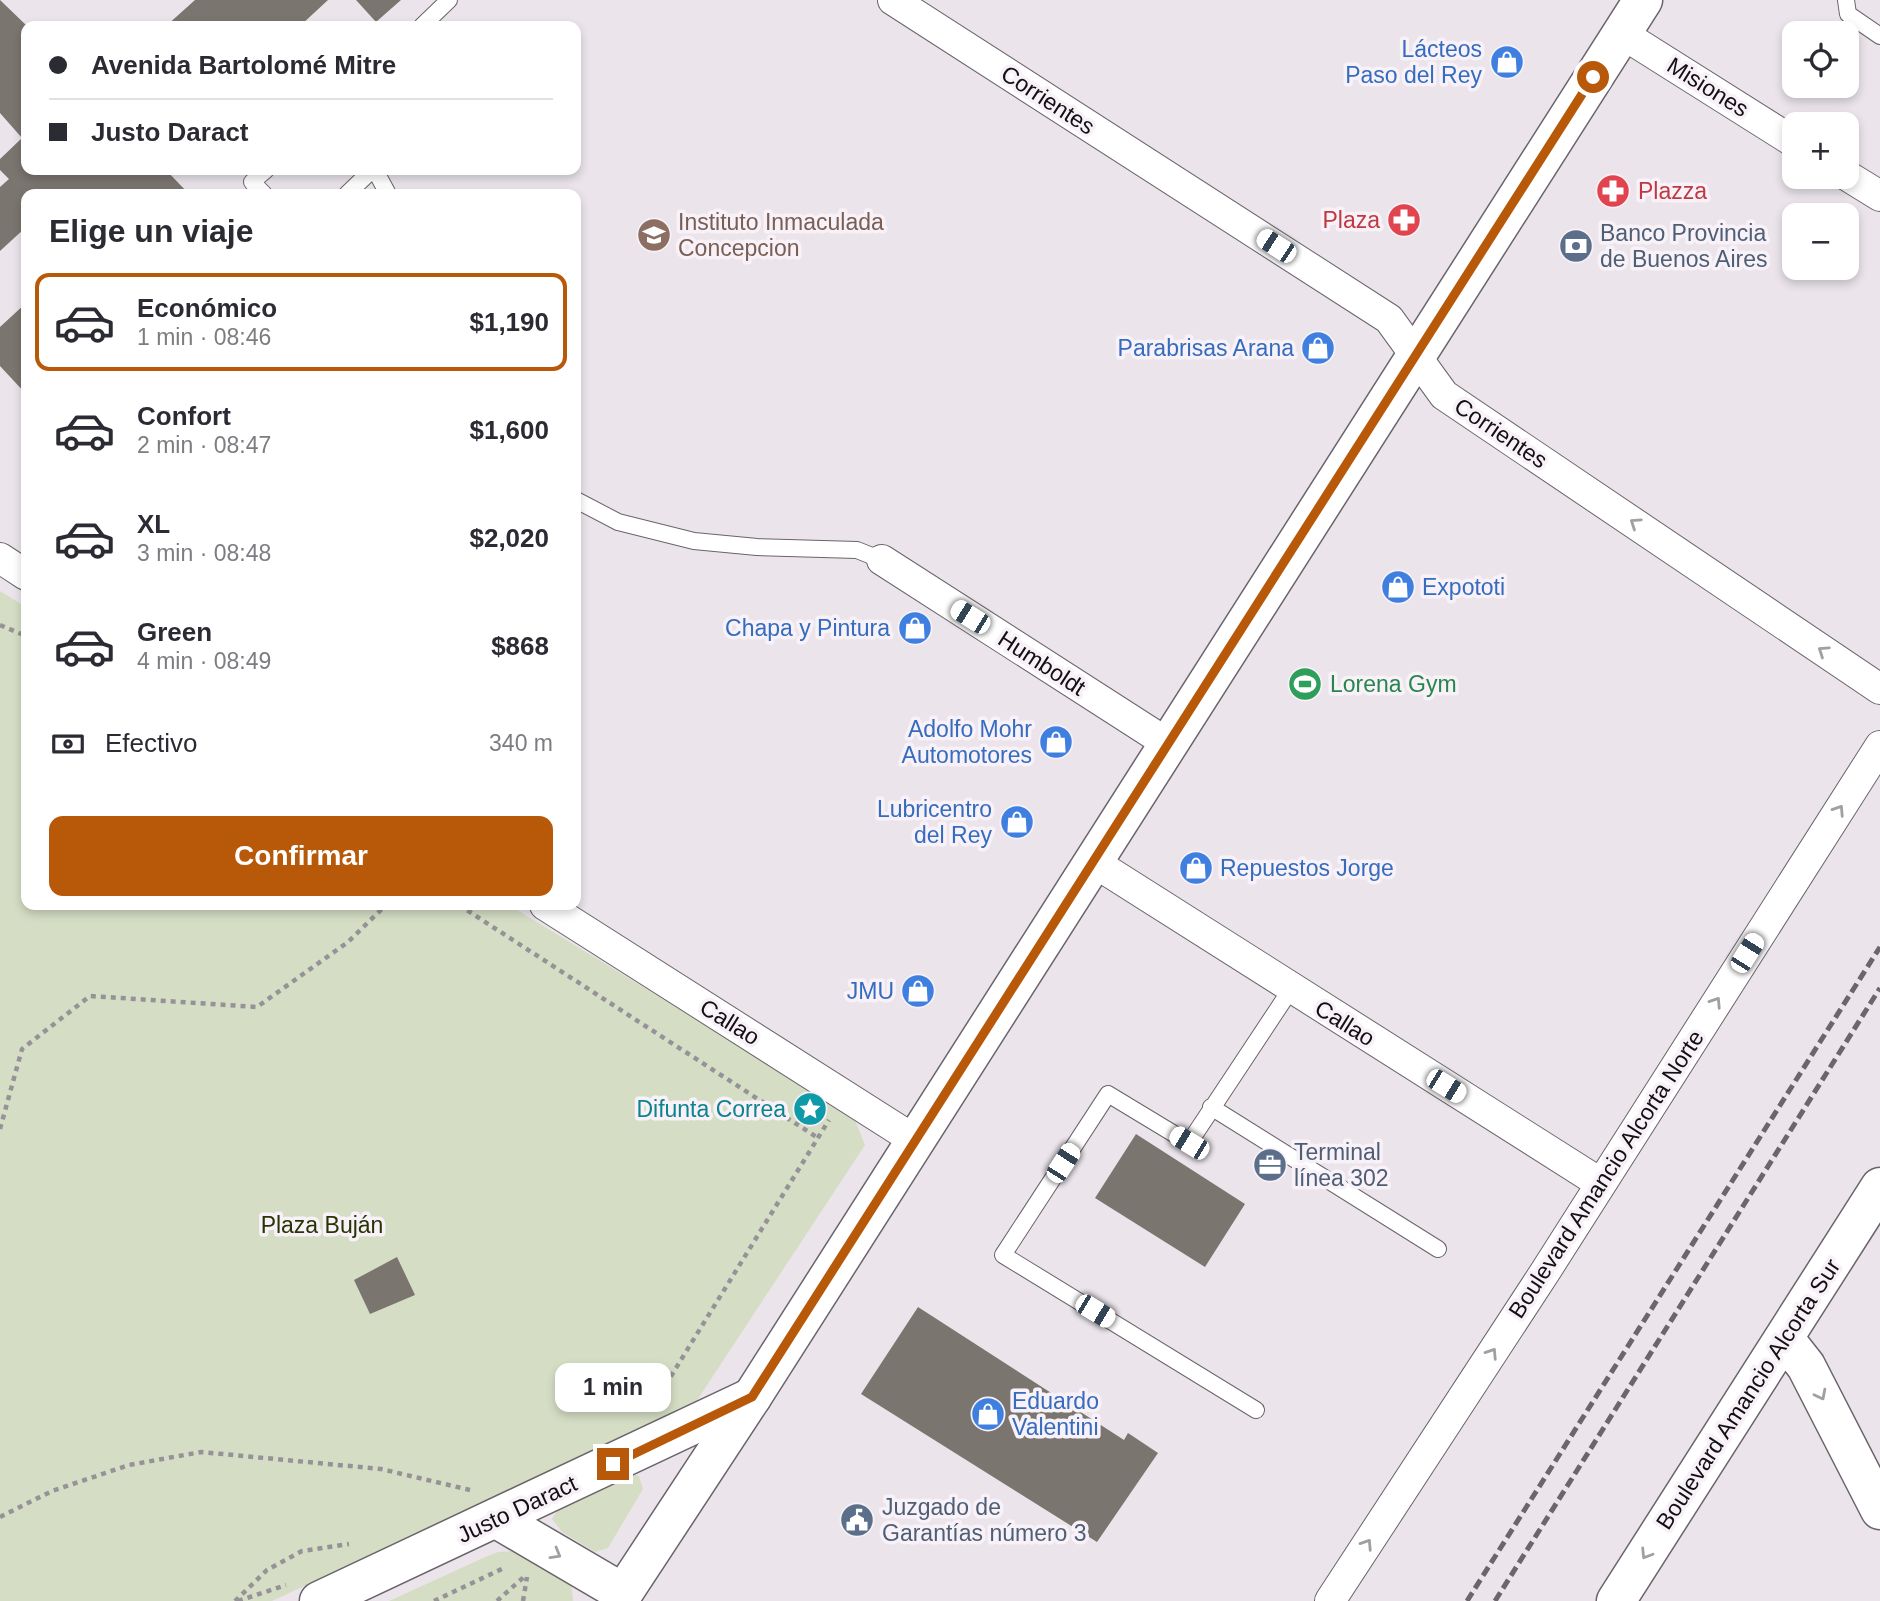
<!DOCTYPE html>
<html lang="es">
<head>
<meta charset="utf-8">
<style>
  body { margin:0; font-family:Arial,sans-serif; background:#f2f2f3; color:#2b2b33; height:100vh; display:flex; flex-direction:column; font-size:26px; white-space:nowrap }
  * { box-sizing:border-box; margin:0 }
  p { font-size:23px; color:#7c7c81 }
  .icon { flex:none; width:38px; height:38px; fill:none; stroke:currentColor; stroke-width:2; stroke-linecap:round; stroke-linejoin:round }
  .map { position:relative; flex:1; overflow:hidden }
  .sheet { position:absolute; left:21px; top:189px; width:560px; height:721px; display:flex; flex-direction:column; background:#fff; border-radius:14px; box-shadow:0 4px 10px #0003 }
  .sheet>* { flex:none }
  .hud { position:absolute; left:21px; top:21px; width:560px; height:154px; border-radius:14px; box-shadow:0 4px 10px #0003; display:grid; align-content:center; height:154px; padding:0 28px; background:#fff }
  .tools { position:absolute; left:1782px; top:21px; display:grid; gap:14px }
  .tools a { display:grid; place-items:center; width:77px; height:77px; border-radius:14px; background:#fff; box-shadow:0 4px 10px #0003; font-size:35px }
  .end { position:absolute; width:32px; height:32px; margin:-16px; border:9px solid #b75909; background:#fff; box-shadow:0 0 0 4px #fff }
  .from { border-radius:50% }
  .bubble { position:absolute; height:49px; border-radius:14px; background:#fff; box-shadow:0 4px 10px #0003; font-size:23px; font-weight:600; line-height:49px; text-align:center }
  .car { position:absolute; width:21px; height:42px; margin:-21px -10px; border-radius:9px; box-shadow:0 0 5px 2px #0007; background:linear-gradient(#fff 24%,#345 0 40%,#fff 0 76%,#345 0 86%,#fff 0) }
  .hud b { display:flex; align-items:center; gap:24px; height:66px; font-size:26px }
  .hud b+b { border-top:2px solid #e1e1e2 }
  .hud i { width:18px; height:18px; background:#2b2b33 }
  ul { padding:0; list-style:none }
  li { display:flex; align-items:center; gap:21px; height:98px; margin:0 14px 10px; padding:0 14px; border:4px solid transparent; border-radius:14px }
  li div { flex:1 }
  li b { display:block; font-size:26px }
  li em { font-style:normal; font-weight:600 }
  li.on { border-color:#b75909 }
  li>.icon { width:63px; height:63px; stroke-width:1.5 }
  h2 { padding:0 28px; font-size:32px; line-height:84px }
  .pay { display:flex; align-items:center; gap:18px; height:77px; padding:0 28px; font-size:26px }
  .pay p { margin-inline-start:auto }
  .primary-button { display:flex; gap:14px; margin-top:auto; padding:14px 28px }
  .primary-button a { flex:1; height:80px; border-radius:14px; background:#b75909; color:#fff; font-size:28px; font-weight:600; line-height:80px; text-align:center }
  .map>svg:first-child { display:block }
  .green { fill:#d5dec5 }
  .building { fill:#7b7570 }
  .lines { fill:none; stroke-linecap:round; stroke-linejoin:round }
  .lane-casing { stroke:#6a646a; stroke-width:18 }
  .street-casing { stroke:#6a646a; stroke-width:32 }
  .secondary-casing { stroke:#6a646a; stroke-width:41 }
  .primary-casing { stroke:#6a646a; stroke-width:41 }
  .path { stroke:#979297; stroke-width:4.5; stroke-dasharray:5 5; stroke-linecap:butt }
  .lane { stroke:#fff; stroke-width:16 }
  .street { stroke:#fff; stroke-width:30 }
  .secondary { stroke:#fff; stroke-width:38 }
  .primary { stroke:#fff; stroke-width:38 }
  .rail { stroke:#6a666a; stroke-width:5; stroke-dasharray:10 5; stroke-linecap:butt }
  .oneway { stroke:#a19fa1 }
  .route { stroke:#b75909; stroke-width:9 }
  .labels { text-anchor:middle; stroke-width:7; stroke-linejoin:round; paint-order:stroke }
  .shop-label { font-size:23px; fill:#366cbe; stroke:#f8f2f8; text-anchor:end }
  .street-label { font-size:23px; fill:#131013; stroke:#f8f2f8 }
  .health-label { font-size:23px; fill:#be3a42; stroke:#f8f2f8; text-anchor:start }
  .education-label { font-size:23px; fill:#785e54; stroke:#f8f2f8; text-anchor:start }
  .service-label { font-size:23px; fill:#4e5e75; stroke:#f8f2f8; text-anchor:start }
  .leisure-label { font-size:23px; fill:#27864d; stroke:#f8f2f8; text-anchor:start }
  .culture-label { font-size:23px; fill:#0d838f; stroke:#f8f2f8; text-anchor:end }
  .park-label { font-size:23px; fill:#283404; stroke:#f8f2f8 }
</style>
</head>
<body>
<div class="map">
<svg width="1880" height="1601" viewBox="0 0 1880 1601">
  <rect width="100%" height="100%" fill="#ebe5eb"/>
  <!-- green -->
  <path class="green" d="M 0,591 L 26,607 L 26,905 L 509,905 L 853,1115 L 865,1145 L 694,1405 L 272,1601 L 0,1601 Z
    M 624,1472 L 639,1476 L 643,1489 L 608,1548 L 595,1552 L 562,1532 L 552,1519 L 563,1501 Z
    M 526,1550 L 571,1580 L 573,1601 L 389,1601 L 483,1558 L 498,1552 Z"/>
  <!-- building -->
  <path class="building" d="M 0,0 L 26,25 L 26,170 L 166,170 L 189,194 L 26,194 L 26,232 L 24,229 L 0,251 L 0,187 L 9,179 L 0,170 L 0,159 L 22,138 L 0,113 Z
    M 195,0 L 328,0 L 300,26 L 166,26 Z
    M 356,0 L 401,0 L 376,22 Z
    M 26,303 L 26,394 L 0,366 L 0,327 Z
    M 1136,1134 L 1245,1204 L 1205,1267 L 1095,1198 Z
    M 397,1257 L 415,1295 L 370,1314 L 354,1280 Z
    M 918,1307 L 1124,1440 L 1128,1433 L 1158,1453 L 1097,1542 L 861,1394 Z"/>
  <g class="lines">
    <!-- lane casing -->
    <g class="lane-casing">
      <path id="lane" d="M 1846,0 L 1848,14 L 1880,36
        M 422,26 L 449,0
        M 375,170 L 388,194
        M 264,194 L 252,182 L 266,170
        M 347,194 L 372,170
        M 576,500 L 618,522 L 694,541 L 757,547 L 857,550 L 882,560
        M 1211,1107 L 1438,1249
        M 1256,1410 L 1003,1255 L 1108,1094 L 1189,1143 L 1291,989"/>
    </g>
    <!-- street casing -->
    <g class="street-casing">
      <path id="street" d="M 893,0 L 1389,319 L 1444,395 L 1880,689
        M 1621,33 L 1794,142
        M 1846,175 L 1880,196
        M 0,558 L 26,575
        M 882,560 L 1167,743
        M 1092,861 L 1600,1183
        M 545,905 L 913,1139
        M 1330,1601 L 1545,1272 L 1880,746"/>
    </g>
    <!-- secondary casing -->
    <g class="secondary-casing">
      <path id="secondary" d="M 1784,1338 L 1806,1366 L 1880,1510
        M 497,1519 L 623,1593
        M 319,1601 L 752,1397
        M 1616,1601 L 1880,1187"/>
    </g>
    <!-- primary casing -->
    <g class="primary-casing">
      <path id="primary" d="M 618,1601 L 752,1397 L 1643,0"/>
    </g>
    <!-- path -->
    <path class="path" d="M 0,625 L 26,636
      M 459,905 L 818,1138
      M 0,1129 L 22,1049 L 90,996 L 257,1007 L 348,942 L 386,905
      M 655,1402 L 829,1120
      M 0,1517 L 52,1491 L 129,1465 L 201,1452 L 381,1469 L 470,1490
      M 235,1601 L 267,1570 L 302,1551 L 349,1544
      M 238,1601 L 286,1585
      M 434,1601 L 506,1567
      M 497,1601 L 525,1576
      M 523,1601 L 527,1577"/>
    <!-- lane -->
    <use href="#lane" class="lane"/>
    <!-- street -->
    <use href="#street" class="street"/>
    <!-- secondary -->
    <use href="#secondary" class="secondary"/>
    <!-- primary -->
    <use href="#primary" class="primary"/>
    <!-- rail -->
    <path class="rail" d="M 1467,1601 L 1880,947
      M 1495,1601 L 1880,988"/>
  </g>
  <!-- one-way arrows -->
  <defs><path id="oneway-chevron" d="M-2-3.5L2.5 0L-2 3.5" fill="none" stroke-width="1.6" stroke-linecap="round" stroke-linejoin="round" transform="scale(1.75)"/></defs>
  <g class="oneway">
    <use href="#oneway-chevron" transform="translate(1635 523) rotate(-146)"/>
    <use href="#oneway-chevron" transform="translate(1823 651) rotate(-146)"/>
    <use href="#oneway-chevron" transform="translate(1839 810) rotate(-57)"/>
    <use href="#oneway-chevron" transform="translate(1716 1002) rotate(-57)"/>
    <use href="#oneway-chevron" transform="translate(1492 1353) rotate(-57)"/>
    <use href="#oneway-chevron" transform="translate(1821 1395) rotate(63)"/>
    <use href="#oneway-chevron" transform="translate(1367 1544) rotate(-57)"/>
    <use href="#oneway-chevron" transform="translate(556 1554) rotate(30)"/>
    <use href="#oneway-chevron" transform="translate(1646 1554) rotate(122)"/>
  </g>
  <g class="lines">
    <!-- route -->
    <path class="route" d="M 613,1464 L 752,1397 L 1593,77"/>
  </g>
  <!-- icons -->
  <defs>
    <g id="shop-disc" transform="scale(1.75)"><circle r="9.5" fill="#3f7fe0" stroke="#f8f2f8"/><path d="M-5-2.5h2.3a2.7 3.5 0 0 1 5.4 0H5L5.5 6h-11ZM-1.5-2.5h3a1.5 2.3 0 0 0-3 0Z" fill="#fff"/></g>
    <g id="pharmacy-disc" transform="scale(1.75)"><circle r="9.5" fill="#e0444e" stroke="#f8f2f8"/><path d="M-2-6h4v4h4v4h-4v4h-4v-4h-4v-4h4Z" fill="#fff"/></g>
    <g id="school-disc" transform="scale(1.75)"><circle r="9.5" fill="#8d6e63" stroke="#f8f2f8"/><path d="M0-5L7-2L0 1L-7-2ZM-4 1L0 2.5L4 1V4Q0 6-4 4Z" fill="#fff"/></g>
    <g id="bank-disc" transform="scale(1.75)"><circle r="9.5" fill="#5c6f8a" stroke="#f8f2f8"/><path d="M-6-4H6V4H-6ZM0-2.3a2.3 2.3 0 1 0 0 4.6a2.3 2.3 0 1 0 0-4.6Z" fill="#fff"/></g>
    <g id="stadium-disc" transform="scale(1.75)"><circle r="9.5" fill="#2e9e5b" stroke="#f8f2f8"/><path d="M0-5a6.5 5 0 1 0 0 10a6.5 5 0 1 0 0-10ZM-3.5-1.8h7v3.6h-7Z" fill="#fff"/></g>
    <g id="sight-disc" transform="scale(1.75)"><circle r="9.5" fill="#0f9aa8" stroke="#f8f2f8"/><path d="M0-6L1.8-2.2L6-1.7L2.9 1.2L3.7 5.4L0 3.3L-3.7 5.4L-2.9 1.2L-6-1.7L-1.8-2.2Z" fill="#fff"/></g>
    <g id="office-disc" transform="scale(1.75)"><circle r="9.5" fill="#5c6f8a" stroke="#f8f2f8"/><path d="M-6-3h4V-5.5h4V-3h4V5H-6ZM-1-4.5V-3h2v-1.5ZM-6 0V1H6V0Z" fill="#fff"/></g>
    <g id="civic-disc" transform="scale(1.75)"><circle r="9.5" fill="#5c6f8a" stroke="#f8f2f8"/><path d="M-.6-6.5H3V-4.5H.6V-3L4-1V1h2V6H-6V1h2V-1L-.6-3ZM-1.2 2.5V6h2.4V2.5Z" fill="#fff"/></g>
  </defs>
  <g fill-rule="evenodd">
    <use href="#shop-disc" x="1507" y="62"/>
    <use href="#pharmacy-disc" x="1613" y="191"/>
    <use href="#pharmacy-disc" x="1404" y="220"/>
    <use href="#school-disc" x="654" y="235"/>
    <use href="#bank-disc" x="1576" y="246"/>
    <use href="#shop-disc" x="1318" y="348"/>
    <use href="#shop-disc" x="1398" y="587"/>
    <use href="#shop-disc" x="915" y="628"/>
    <use href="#stadium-disc" x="1305" y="684"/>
    <use href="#shop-disc" x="1056" y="742"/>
    <use href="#shop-disc" x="1017" y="822"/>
    <use href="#shop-disc" x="1196" y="868"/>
    <use href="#shop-disc" x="918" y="991"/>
    <use href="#sight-disc" x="810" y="1109"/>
    <use href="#office-disc" x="1270" y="1165"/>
    <use href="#shop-disc" x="988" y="1414"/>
    <use href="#civic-disc" x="857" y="1520"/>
  </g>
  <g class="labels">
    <!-- shop labels -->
    <g class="shop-label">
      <text x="1482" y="57">Lácteos<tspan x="1482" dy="26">Paso del Rey</tspan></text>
      <text x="1294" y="356">Parabrisas Arana</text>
      <text x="1422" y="595" text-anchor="start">Expototi</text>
      <text x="890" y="636">Chapa y Pintura</text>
      <text x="1032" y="737">Adolfo Mohr<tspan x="1032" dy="26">Automotores</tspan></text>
      <text x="992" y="817">Lubricentro<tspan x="992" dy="26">del Rey</tspan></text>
      <text x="1220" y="876" text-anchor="start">Repuestos Jorge</text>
      <text x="894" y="999">JMU</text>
      <text x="1012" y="1409" text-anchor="start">Eduardo<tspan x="1012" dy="26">Valentini</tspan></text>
    </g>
    <!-- street labels -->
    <g class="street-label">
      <text transform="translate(1708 87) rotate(32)" y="8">Misiones</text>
      <text transform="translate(1048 100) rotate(33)" y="8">Corrientes</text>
      <text transform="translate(1501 433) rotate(34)" y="8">Corrientes</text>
      <text transform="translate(1042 663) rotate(33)" y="8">Humboldt</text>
      <text transform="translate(730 1022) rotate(32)" y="8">Callao</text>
      <text transform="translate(1345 1023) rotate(32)" y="8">Callao</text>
      <text transform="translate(1606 1174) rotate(-57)" y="8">Boulevard Amancio Alcorta Norte</text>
      <text transform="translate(1748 1394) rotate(-57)" y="8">Boulevard Amancio Alcorta Sur</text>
      <text transform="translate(517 1509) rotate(-25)" y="8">Justo Daract</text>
    </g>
    <!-- health labels -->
    <g class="health-label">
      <text x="1638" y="199">Plazza</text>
      <text x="1380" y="228" text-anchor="end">Plaza</text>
    </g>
    <!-- education labels -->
    <g class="education-label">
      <text x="678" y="230">Instituto Inmaculada<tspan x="678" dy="26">Concepcion</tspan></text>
    </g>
    <!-- service labels -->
    <g class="service-label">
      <text x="1600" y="241">Banco Provincia<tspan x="1600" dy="26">de Buenos Aires</tspan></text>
      <text x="1294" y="1160">Terminal<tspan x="1294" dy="26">línea 302</tspan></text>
      <text x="882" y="1515">Juzgado de<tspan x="882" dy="26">Garantías número 3</tspan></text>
    </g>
    <!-- leisure labels -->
    <g class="leisure-label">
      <text x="1330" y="692">Lorena Gym</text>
    </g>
    <!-- culture labels -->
    <g class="culture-label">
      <text x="786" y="1117">Difunta Correa</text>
    </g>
    <!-- park labels -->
    <g class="park-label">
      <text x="322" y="1233">Plaza Buján</text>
    </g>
  </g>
</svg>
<div class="tools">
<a><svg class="icon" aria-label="locate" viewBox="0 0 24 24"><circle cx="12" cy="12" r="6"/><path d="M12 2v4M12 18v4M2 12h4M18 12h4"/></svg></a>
<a>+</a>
<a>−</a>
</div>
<i class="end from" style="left:1593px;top:77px"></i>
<i class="end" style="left:613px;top:1464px"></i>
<div class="bubble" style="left:555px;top:1363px;width:116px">1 min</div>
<i class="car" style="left:1276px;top:246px;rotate:303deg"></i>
<i class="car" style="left:970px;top:617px;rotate:302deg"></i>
<i class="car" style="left:1747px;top:953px;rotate:32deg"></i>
<i class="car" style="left:1446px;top:1086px;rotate:122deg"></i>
<i class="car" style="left:1189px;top:1143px;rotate:301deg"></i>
<i class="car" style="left:1063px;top:1163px;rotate:33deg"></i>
<i class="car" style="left:1095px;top:1311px;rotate:121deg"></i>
<div class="hud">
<b><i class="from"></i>Avenida Bartolomé Mitre</b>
<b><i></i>Justo Daract</b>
</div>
<section class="sheet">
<h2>Elige un viaje</h2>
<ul>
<li class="on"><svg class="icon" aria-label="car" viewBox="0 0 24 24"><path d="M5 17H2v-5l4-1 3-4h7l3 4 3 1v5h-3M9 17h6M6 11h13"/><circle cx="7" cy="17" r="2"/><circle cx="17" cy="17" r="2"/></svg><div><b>Económico</b><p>1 min · 08:46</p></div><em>$1,190</em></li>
<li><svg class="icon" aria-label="car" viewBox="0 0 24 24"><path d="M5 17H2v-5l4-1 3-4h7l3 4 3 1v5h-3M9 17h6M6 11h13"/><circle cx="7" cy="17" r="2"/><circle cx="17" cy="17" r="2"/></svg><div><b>Confort</b><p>2 min · 08:47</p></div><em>$1,600</em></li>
<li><svg class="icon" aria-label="car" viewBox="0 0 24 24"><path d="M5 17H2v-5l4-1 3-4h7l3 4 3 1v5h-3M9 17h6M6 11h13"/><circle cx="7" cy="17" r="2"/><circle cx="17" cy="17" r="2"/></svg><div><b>XL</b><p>3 min · 08:48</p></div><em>$2,020</em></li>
<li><svg class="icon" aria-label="car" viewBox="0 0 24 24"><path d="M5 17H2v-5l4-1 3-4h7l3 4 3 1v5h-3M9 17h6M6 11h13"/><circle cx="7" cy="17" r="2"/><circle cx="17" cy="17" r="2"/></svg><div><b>Green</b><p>4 min · 08:49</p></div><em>$868</em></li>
</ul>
<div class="pay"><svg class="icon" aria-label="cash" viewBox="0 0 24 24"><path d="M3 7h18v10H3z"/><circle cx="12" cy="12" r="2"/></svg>Efectivo<p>340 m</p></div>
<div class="primary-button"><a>Confirmar</a></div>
</section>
</div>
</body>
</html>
